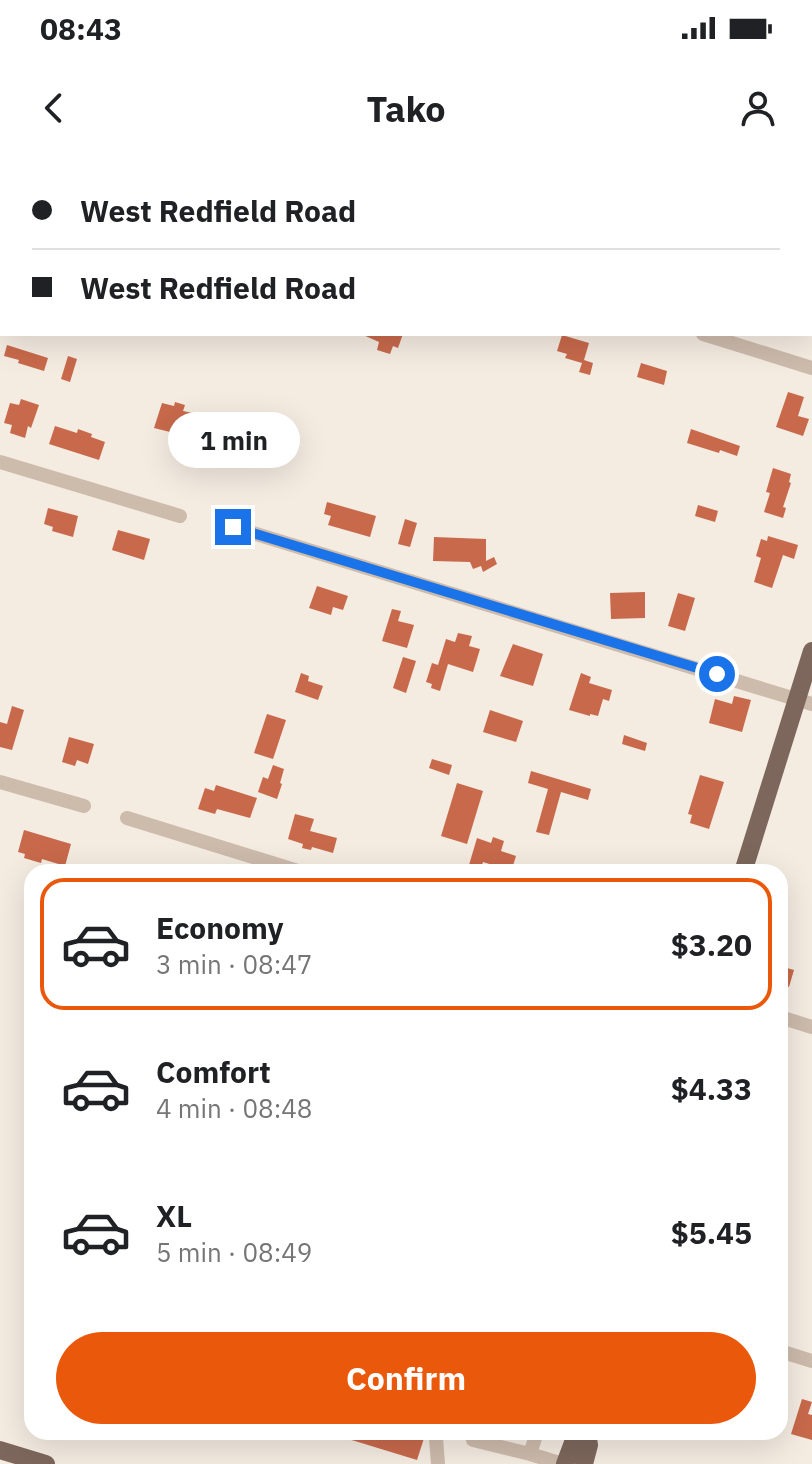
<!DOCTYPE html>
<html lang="en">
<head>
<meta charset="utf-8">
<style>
  body { margin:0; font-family:"IBM Plex Sans",sans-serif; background:#f6f6f6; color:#202124; height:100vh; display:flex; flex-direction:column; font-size:30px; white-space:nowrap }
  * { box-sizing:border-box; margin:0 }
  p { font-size:26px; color:#757577 }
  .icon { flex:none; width:44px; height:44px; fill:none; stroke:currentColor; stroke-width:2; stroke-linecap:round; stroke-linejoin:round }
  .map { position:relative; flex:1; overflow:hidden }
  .details { position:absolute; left:24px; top:704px; width:764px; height:576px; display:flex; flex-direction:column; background:#fff; border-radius:24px; box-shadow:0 8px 32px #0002 }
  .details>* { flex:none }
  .banner { position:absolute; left:0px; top:0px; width:812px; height:176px; box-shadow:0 8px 32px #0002; display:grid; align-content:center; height:176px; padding:0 32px; background:#fff }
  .end { position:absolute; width:36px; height:36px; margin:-18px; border:10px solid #1a73e8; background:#fff; box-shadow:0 0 0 4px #fff }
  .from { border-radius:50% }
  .bubble { position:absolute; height:56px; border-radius:28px; background:#fff; box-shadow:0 8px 32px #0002; font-size:26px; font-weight:700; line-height:56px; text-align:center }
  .banner b { display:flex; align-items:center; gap:28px; height:76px; font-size:30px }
  .banner b+b { border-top:2px solid #e0e0e0 }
  .banner i { width:20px; height:20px; background:#202124 }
  ul { padding:14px 0 0; list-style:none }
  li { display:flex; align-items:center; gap:24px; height:132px; margin:0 16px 12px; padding:0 16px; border:4px solid transparent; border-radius:24px }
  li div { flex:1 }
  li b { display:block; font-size:30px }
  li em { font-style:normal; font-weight:700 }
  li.on { border-color:#ea580c }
  li>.icon { width:72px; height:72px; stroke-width:1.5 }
  .button { display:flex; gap:16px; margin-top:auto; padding:16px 32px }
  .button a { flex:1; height:92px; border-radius:48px; background:#ea580c; color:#fff; font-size:32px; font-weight:700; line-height:92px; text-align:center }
  .status { display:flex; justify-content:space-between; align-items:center; height:56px; padding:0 40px; background:#fff; direction:ltr }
  .status svg { height:22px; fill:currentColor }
  header { display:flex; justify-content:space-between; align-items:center; height:104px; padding:0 32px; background:#fff; font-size:36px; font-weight:700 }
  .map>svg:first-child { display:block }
  .building { fill:#c8694b }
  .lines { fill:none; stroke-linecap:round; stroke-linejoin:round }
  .minor { stroke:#cdbbac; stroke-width:14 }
  .major { stroke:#7d675c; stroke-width:18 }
  .route { stroke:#1a73e8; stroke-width:10 }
</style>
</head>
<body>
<div class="status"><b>08:43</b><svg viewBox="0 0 49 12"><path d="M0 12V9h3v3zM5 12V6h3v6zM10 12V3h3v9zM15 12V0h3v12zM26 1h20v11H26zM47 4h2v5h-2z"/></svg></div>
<header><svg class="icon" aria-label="back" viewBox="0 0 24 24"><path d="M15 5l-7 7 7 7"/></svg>Tako<svg class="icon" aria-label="person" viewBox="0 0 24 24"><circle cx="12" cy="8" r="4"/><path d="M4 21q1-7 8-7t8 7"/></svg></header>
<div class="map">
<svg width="812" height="1304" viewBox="0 0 812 1304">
  <rect width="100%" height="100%" fill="#f4ebe1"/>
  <!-- building -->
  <path class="building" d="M 361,174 L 403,174 L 398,188 L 393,186 L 390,194 L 377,190 L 379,182 Z
    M 562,175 L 589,183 L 584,200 L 593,203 L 590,215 L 579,212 L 582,203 L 565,198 L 567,194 L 557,191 Z
    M 7,185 L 48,198 L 44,211 L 18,203 L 19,200 L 4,196 Z
    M 68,196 L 77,199 L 70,222 L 61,219 Z
    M 641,203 L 667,211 L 664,225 L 637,217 Z
    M 788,232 L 804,237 L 798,256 L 809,259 L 803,276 L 776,267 Z
    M 21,239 L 39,245 L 31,268 L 28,266 L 25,278 L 10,273 L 12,265 L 4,263 L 10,243 L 19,245 Z
    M 175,242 L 185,245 L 183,251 L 193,253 L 186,276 L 154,268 L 162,243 L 174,246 Z
    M 55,266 L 77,273 L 78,269 L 92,274 L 91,277 L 105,282 L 99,300 L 49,284 Z
    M 691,269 L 740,286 L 737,296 L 720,290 L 719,293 L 687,283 Z
    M 773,308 L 791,314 L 789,322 L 791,323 L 783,347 L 786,348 L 783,358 L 764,352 L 770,333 L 766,332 Z
    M 327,342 L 376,356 L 370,377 L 328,365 L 331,356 L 324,354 Z
    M 698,345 L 718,351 L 715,362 L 695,356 Z
    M 48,348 L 78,356 L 73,377 L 52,371 L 53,367 L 44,364 Z
    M 405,359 L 417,363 L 410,387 L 398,384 Z
    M 118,370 L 150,379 L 144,400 L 112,390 Z
    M 768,376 L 798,385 L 794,399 L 783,395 L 772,428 L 754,422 L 761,398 L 756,396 L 761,379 L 767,381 Z
    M 434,377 L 486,379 L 486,401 L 494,397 L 497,404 L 483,412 L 481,406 L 473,409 L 470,402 L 433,401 Z
    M 317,426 L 348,436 L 343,450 L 333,447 L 331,455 L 309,448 Z
    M 645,432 L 645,458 L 611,459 L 610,433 Z
    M 678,433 L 695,438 L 685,471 L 668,466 Z
    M 392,449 L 401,451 L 398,461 L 414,465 L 407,488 L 382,481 Z
    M 458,473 L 472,476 L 469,486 L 480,489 L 473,512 L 448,504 L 440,531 L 431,528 L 432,524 L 426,522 L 432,503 L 438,505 L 446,479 L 455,482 Z
    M 513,484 L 543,494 L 533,526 L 500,516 Z
    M 403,497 L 416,501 L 406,533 L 393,528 Z
    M 301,513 L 309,516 L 308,521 L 323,526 L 318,540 L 295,532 Z
    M 581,513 L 591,517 L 589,523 L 612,530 L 609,541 L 603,539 L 598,556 L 590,554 L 590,556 L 569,550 Z
    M 734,536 L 751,540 L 742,572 L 709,563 L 715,539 L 732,544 Z
    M 12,546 L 24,550 L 12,590 L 0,587 L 0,562 L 7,564 Z
    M 490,550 L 523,561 L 516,582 L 483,572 Z
    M 267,554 L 286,560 L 273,599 L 254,593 Z
    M 624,575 L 647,583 L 645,591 L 622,584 Z
    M 69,577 L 94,584 L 88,604 L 77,600 L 75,606 L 62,602 Z
    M 432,599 L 452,605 L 449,615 L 429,608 Z
    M 273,605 L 284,609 L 280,623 L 282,624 L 277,639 L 258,632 L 263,617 L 268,619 Z
    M 531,611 L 591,629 L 588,640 L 561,632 L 549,675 L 536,672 L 548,629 L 528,623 Z
    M 700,615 L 724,622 L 709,669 L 690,663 L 692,655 L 688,654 Z
    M 457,623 L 483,631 L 467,684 L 441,676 Z
    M 216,625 L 257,638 L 250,658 L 217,649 L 215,654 L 198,649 L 205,628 L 214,631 Z
    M 295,654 L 314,659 L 310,671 L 337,678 L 333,693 L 312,687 L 311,690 L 302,688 L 303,684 L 288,679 Z
    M 24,670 L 71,684 L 65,706 L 42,699 L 41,703 L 24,698 L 25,694 L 18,692 Z
    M 493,677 L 504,681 L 501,691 L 516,696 L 511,712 L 498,712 L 499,707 L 483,702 L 481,708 L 469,705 L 477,678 L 491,683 Z
    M 780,806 L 794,810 L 789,827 L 780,824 Z
    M 802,1239 L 812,1242 L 808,1254 L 812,1255 L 812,1280 L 791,1274 Z
    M 332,1272 L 426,1272 L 417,1300 L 332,1274 Z"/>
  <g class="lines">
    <!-- minor -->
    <path class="minor" d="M 82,0 L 88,2
      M 463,2 L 464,0
      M 703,174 L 812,208
      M 0,302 L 180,356
      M 233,367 L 812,544
      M 0,622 L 84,646
      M 127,658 L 301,712
      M 780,857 L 812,867
      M 780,1191 L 812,1201
      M 438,1272 L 436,1278 L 438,1304
      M 476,1272 L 473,1280 L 530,1294
      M 537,1272 L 530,1294 L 563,1304"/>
    <!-- major -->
    <path class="major" d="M 743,712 L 812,491
      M 0,1290 L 46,1304
      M 565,1304 L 577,1272
      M 584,1304 L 589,1285 L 587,1272"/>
  </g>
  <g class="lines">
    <!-- route -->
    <path class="route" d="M 233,367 L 717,514"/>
  </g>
</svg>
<i class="end from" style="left:717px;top:514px"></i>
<i class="end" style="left:233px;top:367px"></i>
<div class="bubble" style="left:168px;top:252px;width:132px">1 min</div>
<div class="banner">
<b><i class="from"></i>West Redfield Road</b>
<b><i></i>West Redfield Road</b>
</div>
<section class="details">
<ul>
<li class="on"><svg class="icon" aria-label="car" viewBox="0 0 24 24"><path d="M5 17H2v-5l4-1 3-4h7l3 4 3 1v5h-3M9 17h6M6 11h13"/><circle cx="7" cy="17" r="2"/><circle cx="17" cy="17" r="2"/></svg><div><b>Economy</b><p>3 min · 08:47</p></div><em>$3.20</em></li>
<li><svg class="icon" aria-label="car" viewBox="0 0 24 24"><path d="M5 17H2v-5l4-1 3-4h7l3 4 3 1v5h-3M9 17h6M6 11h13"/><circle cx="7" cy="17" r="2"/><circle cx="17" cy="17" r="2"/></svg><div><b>Comfort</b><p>4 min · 08:48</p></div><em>$4.33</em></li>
<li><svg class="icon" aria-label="car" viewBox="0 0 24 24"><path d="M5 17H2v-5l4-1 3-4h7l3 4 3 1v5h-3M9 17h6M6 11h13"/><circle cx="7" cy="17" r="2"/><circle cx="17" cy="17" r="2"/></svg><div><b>XL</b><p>5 min · 08:49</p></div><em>$5.45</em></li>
</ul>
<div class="button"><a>Confirm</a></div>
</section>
</div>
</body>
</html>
